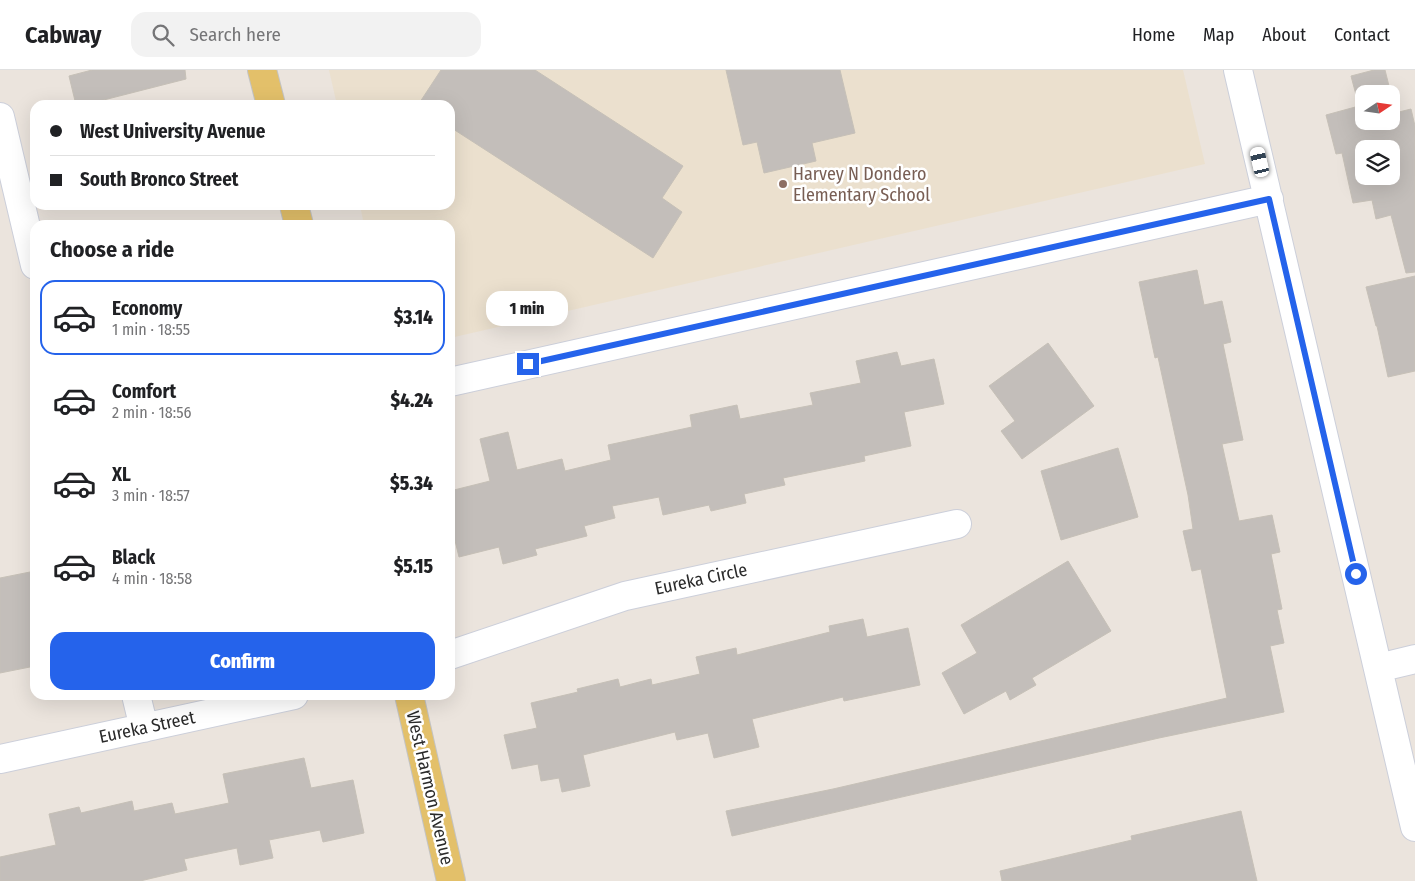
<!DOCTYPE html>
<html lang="en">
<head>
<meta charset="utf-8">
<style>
  body { margin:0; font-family:"Fira Sans Condensed",sans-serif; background:#f2f2f2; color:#202124; height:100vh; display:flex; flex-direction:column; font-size:19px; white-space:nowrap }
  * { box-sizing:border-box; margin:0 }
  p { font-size:16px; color:#757577 }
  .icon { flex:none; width:28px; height:28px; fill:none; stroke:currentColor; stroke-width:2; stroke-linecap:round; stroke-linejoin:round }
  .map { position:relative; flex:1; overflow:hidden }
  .details { position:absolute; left:30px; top:150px; width:425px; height:480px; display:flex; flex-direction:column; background:#fff; border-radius:15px; box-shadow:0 5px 20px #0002 }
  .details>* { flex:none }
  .guide { position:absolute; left:30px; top:30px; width:425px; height:110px; border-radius:15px; box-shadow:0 5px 20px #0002; display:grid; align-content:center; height:110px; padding:0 20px; background:#fff }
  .needle { width:32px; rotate:77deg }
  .tools { position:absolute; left:1355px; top:15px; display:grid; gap:10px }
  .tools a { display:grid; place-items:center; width:45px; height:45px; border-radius:10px; background:#fff; box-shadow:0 5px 20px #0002; font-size:25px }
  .end { position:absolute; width:22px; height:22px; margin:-11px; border:6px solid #2563eb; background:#fff; box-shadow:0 0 0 2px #fff }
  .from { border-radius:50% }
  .bubble { position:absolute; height:35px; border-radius:15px; background:#fff; box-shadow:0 5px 20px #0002; font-size:16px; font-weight:800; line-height:35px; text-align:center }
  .car { position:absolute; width:15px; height:30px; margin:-15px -8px; border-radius:6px; box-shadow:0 0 4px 1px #0007; background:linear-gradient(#fff 24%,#345 0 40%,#fff 0 76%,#345 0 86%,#fff 0) }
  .guide b { display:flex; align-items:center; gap:18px; height:48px; font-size:19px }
  .guide b+b { border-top:1px solid #e0e0e0 }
  .guide i { width:12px; height:12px; background:#202124 }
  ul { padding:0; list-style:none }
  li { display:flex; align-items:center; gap:15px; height:75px; margin:0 10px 8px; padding:0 10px; border:2px solid transparent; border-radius:15px }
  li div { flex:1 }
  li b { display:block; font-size:19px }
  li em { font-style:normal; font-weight:800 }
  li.selected { border-color:#2563eb }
  li>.icon { width:45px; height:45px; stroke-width:1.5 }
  h2 { padding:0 20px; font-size:22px; line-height:60px }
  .button { display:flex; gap:10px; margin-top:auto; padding:10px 20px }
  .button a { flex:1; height:58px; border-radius:15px; background:#2563eb; color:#fff; font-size:20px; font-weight:800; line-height:58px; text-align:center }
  header { display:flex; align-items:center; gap:30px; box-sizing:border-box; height:70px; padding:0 25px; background:#fff; border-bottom:1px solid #e0e0e0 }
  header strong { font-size:24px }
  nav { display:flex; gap:28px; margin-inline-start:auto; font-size:18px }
  .search { width:350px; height:45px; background:#f2f2f2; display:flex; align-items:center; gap:12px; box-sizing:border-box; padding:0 18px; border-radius:15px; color:#757577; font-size:19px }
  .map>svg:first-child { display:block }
  .education { fill:#ebe0ce }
  .building { fill:#c3beba; stroke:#c6c0b7; fill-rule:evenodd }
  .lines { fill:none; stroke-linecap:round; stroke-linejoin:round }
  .minor-casing { stroke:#cccfda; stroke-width:30 }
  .major-casing { stroke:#c3c3c3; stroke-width:30 }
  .minor { stroke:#fff; stroke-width:28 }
  .major { stroke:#e3c06a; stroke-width:28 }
  .route { stroke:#2563eb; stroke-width:6 }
  .education-dot { fill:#8d6e63; stroke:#fff; stroke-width:2 }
  .labels { text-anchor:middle; stroke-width:5; stroke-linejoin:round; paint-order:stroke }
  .education-label { font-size:18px; fill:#785e54; stroke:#fff; text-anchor:start }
  .street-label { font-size:18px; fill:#2a2a2a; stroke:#fff }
</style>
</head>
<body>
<header>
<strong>Cabway</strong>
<div class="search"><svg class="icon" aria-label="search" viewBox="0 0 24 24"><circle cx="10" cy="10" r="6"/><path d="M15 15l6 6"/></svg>Search here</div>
<nav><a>Home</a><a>Map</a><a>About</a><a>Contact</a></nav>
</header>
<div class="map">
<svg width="1415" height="811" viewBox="0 0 1415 811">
  <rect width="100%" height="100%" fill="#ebe4dd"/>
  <!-- education -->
  <path class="education" d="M 329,0 L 1183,0 L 1205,94 L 450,268 L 450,155 L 364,155 L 360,135 L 450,135 L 450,35 L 337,35 Z"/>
  <!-- building -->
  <path class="building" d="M 92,0 L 185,0 L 186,9 L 84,35 L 76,35 L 69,6 Z
    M 441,0 L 535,0 L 683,96 L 662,128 L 682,142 L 653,188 L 450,57 L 450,35 L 418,35 Z
    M 726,0 L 840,0 L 855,63 L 812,73 L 816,91 L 764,103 L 757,72 L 743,75 Z
    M 1374,0 L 1385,0 L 1391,24 L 1364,24 L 1364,51 L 1391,51 L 1391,25 L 1395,43 L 1411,39 L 1415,56 L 1415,202 L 1406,203 L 1391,145 L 1376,149 L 1372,130 L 1353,133 L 1342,83 L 1336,84 L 1326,45 L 1359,36 L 1351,6 ZM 1364,79 L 1391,79 L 1391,106 L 1364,106 Z
    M 1197,200 L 1204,235 L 1222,231 L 1231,272 L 1223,274 L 1243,370 L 1222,374 L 1239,451 L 1272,445 L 1280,482 L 1271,484 L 1282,539 L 1277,540 L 1284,573 L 1270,576 L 1284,642 L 1159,668 L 732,766 L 726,741 L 833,719 L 1227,628 L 1201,499 L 1192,501 L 1183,461 L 1193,459 L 1188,425 L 1158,287 L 1155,288 L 1139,212 Z
    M 1415,206 L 1415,301 L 1388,307 L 1377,256 L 1376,256 L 1366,217 Z
    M 1048,273 L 1094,336 L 1022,389 L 1001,361 L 1015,351 L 989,316 Z
    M 897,282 L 901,296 L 934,289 L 944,334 L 904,342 L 911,376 L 864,386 L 865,391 L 783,408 L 785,415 L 744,424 L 746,433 L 711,441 L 709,435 L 663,445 L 659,427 L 612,436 L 615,448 L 584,456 L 587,466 L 535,479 L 537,485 L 503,494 L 499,477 L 459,487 L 450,450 L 450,421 L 490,411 L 480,369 L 508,362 L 517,400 L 562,389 L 565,401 L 611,390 L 608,375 L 692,357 L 690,345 L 737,335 L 740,349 L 813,335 L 810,323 L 861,313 L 856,291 Z
    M 1118,378 L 1138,447 L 1061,470 L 1041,401 Z
    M 1068,491 L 1111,561 L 1032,608 L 1036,615 L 1010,630 L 1006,621 L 964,644 L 942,603 L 977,583 L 961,555 Z
    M 35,501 L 35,596 L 0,603 L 0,508 Z
    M 863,549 L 867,567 L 908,558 L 920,615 L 844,631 L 843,627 L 752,649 L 759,677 L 714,688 L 708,663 L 677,670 L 675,662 L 583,685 L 590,716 L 562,722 L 559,708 L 541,711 L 538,694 L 512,699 L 504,665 L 537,658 L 531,633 L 578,622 L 577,619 L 618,609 L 620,617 L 651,609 L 652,615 L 700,604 L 696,587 L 736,578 L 737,585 L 830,562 L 829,556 Z
    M 304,688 L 311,718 L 353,710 L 364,763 L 323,772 L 320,760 L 269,770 L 273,788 L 240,795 L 237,778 L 184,789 L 187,800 L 140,811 L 0,811 L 0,787 L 56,775 L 49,744 L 79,737 L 81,743 L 132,731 L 134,741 L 172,733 L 175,744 L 229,733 L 223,704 Z
    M 1241,741 L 1257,811 L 1002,811 L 1000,801 L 1132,770 L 1131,766 Z"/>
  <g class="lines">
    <!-- minor casing -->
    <g class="minor-casing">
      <path id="minor" d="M 1238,0 L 1415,757
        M 0,47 L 35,195
        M 450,312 L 1269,129
        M 450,585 L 625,526 L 957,454
        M 1378,598 L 1415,589
        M 136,625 L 144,658
        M 0,689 L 294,625"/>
    </g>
    <!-- major casing -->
    <g class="major-casing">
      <path id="major" d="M 262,0 L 271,35
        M 294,135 L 299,155
        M 409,625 L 451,811"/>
    </g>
    <!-- minor -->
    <use href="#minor" class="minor"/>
    <!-- major -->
    <use href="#major" class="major"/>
  </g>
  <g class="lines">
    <!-- route -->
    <path class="route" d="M 528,294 L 1269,129 L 1356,504"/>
  </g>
  <!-- markers -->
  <circle class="education-dot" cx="783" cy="114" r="5"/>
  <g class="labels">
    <!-- education labels -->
    <g class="education-label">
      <text x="793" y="110">Harvey N Dondero<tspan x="793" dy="21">Elementary School</tspan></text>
    </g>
    <!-- street labels -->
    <g class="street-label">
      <text transform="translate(701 509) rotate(-12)" y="6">Eureka Circle</text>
      <text transform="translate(147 657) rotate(-12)" y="6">Eureka Street</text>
      <text transform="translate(430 718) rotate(77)" y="6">West Harmon Avenue</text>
    </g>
  </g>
</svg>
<div class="tools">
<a><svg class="needle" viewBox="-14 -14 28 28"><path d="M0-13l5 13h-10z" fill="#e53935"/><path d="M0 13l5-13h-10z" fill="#757577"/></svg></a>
<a><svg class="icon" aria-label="layers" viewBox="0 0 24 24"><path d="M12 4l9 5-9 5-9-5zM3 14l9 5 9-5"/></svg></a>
</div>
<i class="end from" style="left:1356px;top:504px"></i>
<i class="end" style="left:528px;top:294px"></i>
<div class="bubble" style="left:486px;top:221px;width:82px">1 min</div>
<i class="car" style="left:1260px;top:92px;rotate:347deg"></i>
<div class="guide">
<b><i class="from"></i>West University Avenue</b>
<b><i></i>South Bronco Street</b>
</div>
<section class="details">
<h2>Choose a ride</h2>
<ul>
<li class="selected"><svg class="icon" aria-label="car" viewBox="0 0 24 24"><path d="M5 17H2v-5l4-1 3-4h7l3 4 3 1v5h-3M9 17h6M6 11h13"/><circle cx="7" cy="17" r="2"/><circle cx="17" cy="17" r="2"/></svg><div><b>Economy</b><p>1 min · 18:55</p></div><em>$3.14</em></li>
<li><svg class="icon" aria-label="car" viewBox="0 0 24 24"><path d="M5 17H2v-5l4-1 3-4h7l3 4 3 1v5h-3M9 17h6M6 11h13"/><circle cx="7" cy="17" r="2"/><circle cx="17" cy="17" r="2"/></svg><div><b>Comfort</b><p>2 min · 18:56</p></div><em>$4.24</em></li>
<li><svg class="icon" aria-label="car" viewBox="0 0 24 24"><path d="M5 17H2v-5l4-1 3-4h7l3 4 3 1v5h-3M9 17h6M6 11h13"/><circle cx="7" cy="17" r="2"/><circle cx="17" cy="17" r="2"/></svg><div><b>XL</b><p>3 min · 18:57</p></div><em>$5.34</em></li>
<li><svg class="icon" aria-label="car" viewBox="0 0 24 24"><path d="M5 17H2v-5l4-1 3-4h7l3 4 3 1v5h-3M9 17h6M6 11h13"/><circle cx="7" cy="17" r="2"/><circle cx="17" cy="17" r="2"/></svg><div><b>Black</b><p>4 min · 18:58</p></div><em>$5.15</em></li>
</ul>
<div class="button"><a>Confirm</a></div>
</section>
</div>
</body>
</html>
